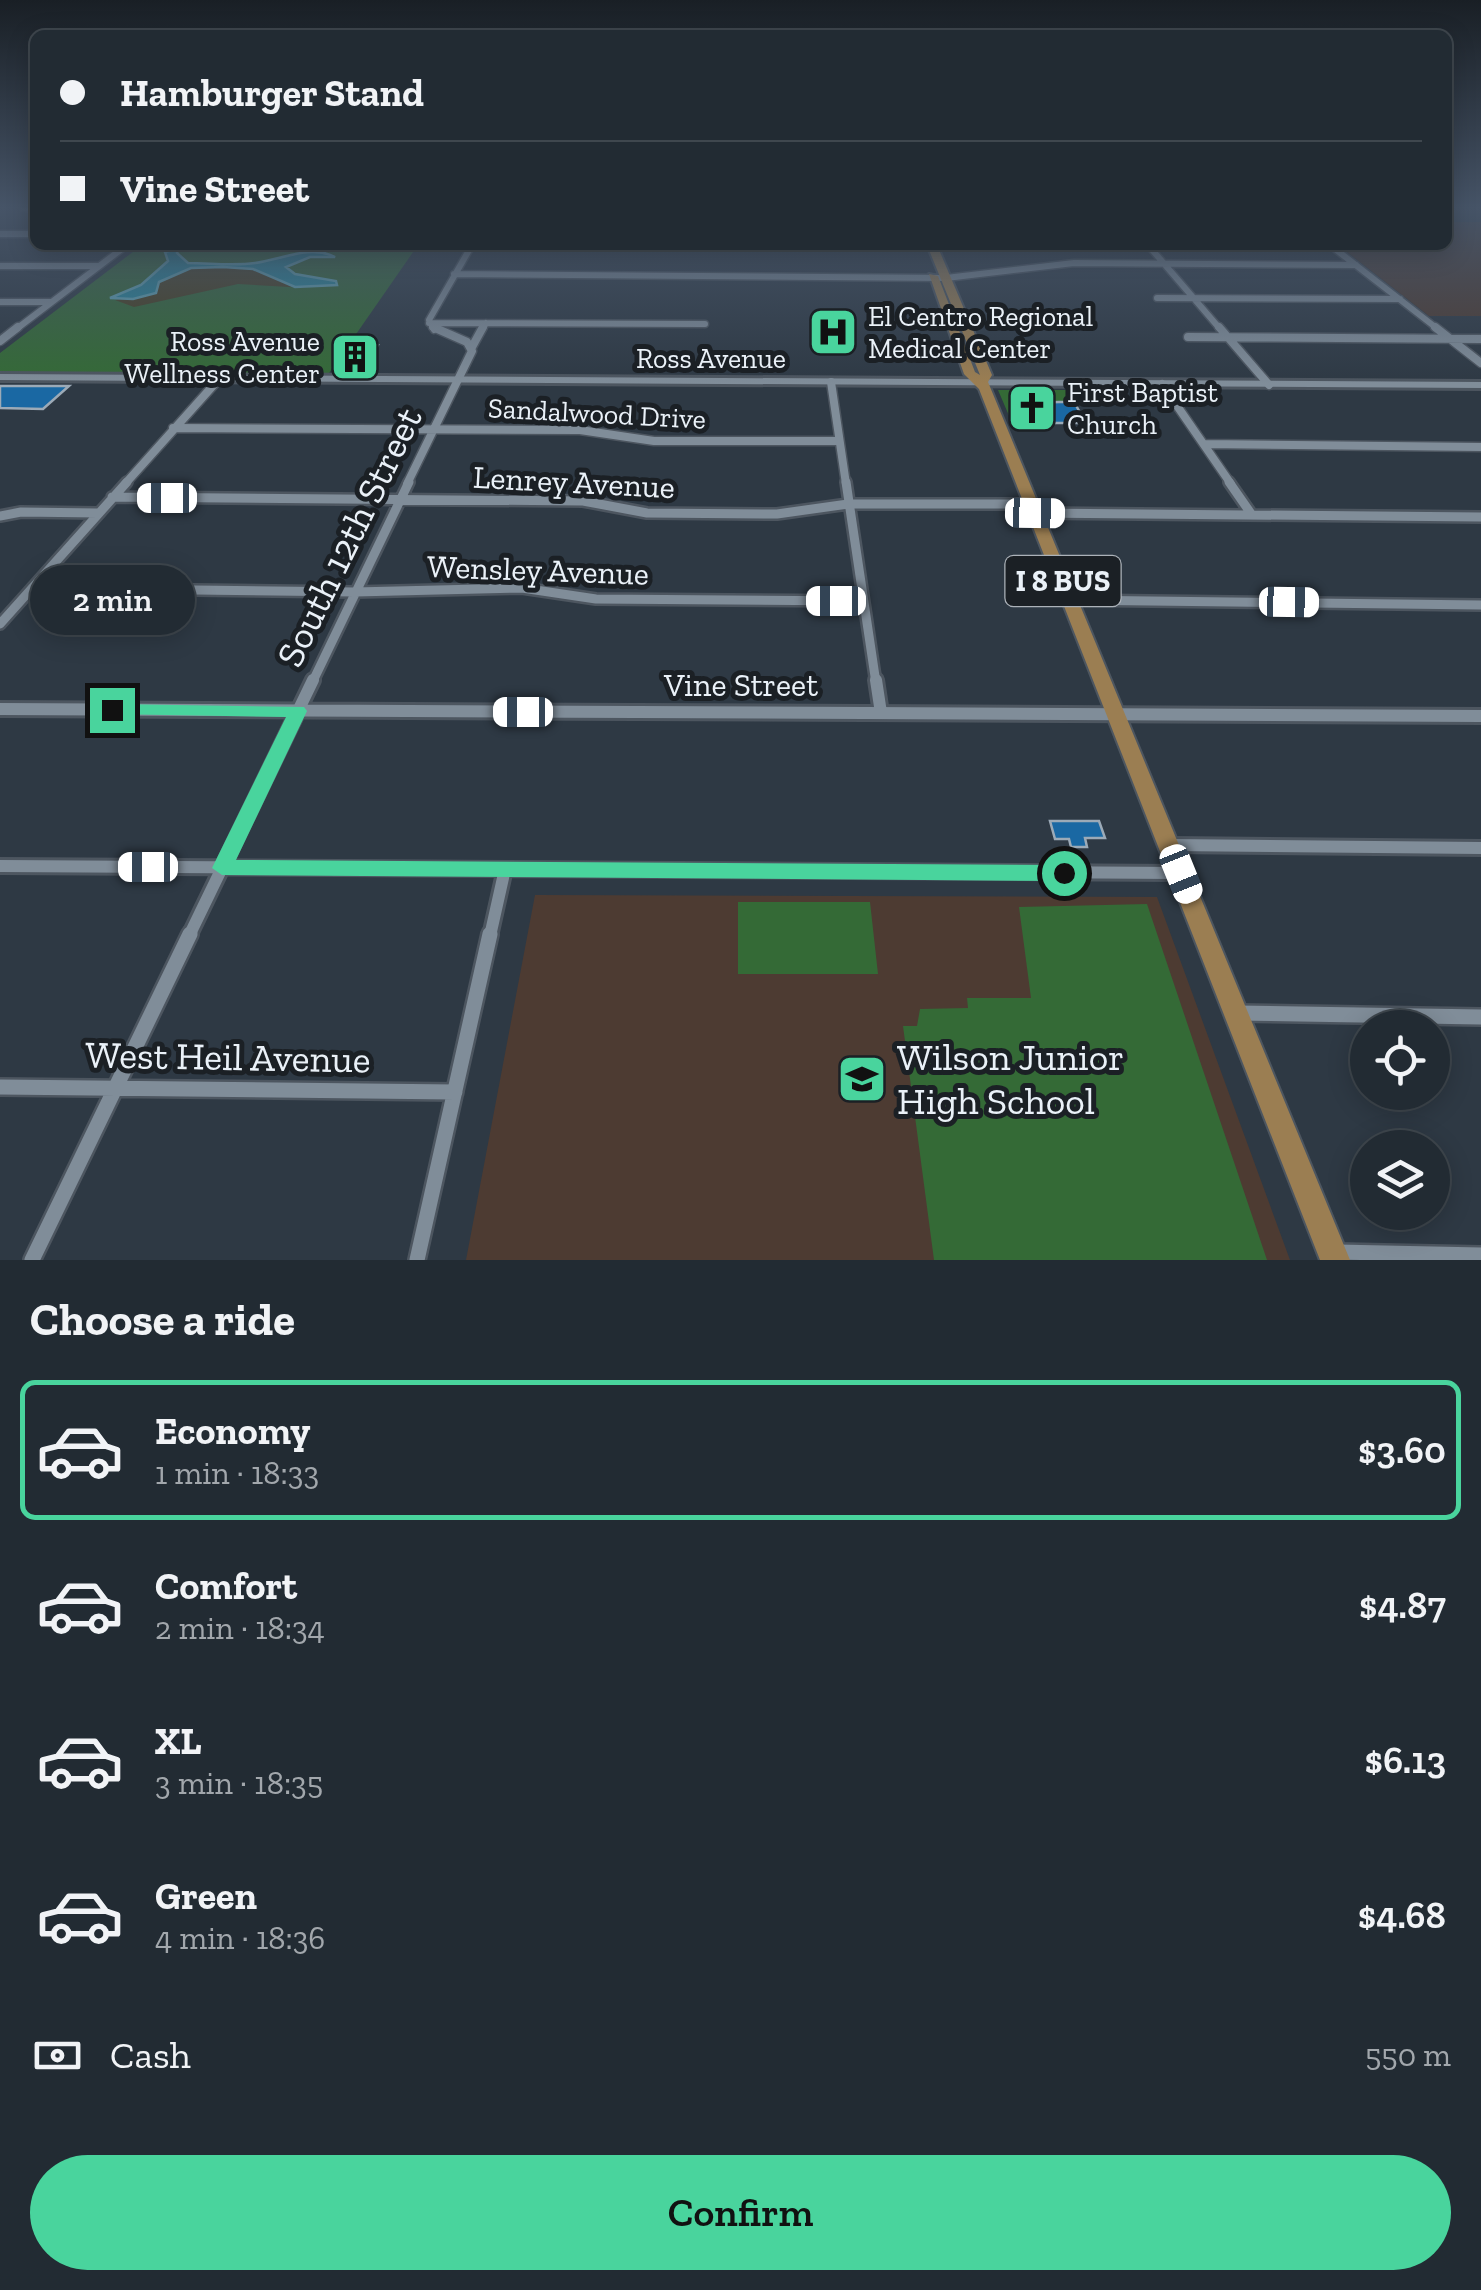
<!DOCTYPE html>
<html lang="en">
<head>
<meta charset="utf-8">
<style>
  body { margin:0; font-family:"Zilla Slab",serif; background:#2e373f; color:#f1f3f6; height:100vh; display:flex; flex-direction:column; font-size:38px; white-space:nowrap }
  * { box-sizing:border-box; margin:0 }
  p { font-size:32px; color:#a2a7ac }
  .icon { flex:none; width:55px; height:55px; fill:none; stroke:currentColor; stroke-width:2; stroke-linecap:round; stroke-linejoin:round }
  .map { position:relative; height:1260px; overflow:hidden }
  .panel { display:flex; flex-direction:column; background:#222b33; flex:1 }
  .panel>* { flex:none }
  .hud { position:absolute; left:30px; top:30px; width:1422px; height:220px; border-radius:15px; box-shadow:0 5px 25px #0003,0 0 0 2px #3f474e; display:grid; align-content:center; height:220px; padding:0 30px; background:#222b33 }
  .controls { position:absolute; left:1350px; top:1010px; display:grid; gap:20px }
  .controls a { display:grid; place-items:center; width:100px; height:100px; border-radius:50%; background:#222b33; box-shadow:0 5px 25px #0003,0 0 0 2px #3f474e; font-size:50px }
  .end { position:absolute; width:45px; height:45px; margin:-22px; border:12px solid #49d49d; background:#111; box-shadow:0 0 0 5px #111 }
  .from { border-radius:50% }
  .bubble { position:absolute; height:70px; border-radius:35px; background:#222b33; box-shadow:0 5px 25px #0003,0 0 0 2px #3f474e; font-size:32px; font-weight:600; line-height:70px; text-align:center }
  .car { position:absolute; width:30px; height:60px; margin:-30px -15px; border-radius:12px; box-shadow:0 0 8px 2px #0007; background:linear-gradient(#fff 24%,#345 0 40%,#fff 0 76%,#345 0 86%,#fff 0) }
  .hud b { display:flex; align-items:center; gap:35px; height:95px; font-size:38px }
  .hud b+b { border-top:2px solid #3f474e }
  .hud i { width:25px; height:25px; background:#f1f3f6 }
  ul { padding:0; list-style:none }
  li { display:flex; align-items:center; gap:30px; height:140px; margin:0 20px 15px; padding:0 10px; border:5px solid transparent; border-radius:15px }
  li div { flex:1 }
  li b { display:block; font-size:38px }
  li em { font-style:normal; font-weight:600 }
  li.active { border-color:#49d49d }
  li>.icon { width:90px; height:90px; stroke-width:1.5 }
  h2 { padding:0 30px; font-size:45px; line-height:120px }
  .pay { display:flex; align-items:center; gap:25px; height:110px; padding:0 30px; font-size:38px }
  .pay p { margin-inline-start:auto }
  .primary-button { display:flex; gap:20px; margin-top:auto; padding:20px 30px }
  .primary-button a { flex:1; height:115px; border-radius:60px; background:#49d49d; color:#111; font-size:40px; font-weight:600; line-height:115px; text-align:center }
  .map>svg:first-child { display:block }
  .education { fill:#4d3b32 }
  .green { fill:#346a36 }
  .sand { fill:#483f1f }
  .water { fill:#268ba1; stroke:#61aabb; stroke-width:2.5 }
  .building { fill:#1a68a3; stroke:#9caab7; stroke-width:2.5 }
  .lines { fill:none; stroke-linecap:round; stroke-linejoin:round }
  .minor-far4-casing { stroke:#4d5660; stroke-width:9 }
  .minor-far3-casing { stroke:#4d5660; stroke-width:11 }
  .minor-far2-casing { stroke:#4d5660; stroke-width:14 }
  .minor-far1-casing { stroke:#4d5660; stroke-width:18 }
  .minor-casing { stroke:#4d5660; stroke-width:20 }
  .tertiary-casing { stroke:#4d5660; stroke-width:6 }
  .trunk-casing { stroke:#4d5660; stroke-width:4 }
  .minor-far4 { stroke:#808d99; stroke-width:6 }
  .minor-far3 { stroke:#808d99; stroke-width:8 }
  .minor-far2 { stroke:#808d99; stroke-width:9 }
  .minor-far1 { stroke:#808d99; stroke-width:12 }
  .minor { stroke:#808d99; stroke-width:15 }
  .tertiary { fill:#808d99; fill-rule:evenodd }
  .trunk { fill:#9b7e52; fill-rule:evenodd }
  .route { fill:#49d49d }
  .labels { text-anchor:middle; stroke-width:10; stroke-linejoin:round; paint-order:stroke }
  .far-poi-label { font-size:28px; fill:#eaf1f8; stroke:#1b2025; text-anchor:start }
  .far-street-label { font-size:28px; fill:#eaf1f8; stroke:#1b2025 }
  .shield { fill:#1b2025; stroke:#acb2b9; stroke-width:2.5 }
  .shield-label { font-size:30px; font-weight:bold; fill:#eaf1f8 }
  .street-label { font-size:32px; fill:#eaf1f8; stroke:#1b2025 }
  .near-street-label { font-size:38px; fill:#eaf1f8; stroke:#1b2025 }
  .near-poi-label { font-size:38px; fill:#eaf1f8; stroke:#1b2025; text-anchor:start }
</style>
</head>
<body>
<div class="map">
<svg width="1481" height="1260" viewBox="0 0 1481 1260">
  <rect width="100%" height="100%" fill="#2e3944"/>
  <!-- education -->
  <path class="education" d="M 1448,222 L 1481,222 L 1481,316 L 1429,316 L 1338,245 L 1448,245 Z
    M 535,895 L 1157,897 L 1290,1260 L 466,1260 Z"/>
  <!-- green -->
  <path class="green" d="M 142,245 L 418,245 L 327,376 L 0,373 L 0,353 Z
    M 998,390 L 1068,390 L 1074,402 L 1021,403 L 1029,425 L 1013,425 Z
    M 738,902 L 870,902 L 878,974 L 738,974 Z
    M 1147,904 L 1267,1260 L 934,1260 L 903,1026 L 917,1026 L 920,1009 L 968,1008 L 967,998 L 1031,998 L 1019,907 Z"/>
  <!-- sand -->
  <path class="sand" d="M 211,267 L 249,268 L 307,288 L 238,284 L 134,307 L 115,300 L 158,291 L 158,282 L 191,268 Z"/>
  <!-- water -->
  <path class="water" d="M 179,248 L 177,253 L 188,263 C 210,263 233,266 255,263 C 280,260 311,244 335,257 L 310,257 L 286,267 L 295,274 L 336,281 L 337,285 L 295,287 L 253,269 L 223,267 L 191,268 L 159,282 L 156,293 L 133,299 L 110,298 L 141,285 L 168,261 L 165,252 Z"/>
  <!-- building -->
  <path class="building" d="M 375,344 L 378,345 L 365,366 L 334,366 L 350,345 Z
    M 0,386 L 69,386 L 43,409 L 0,408 Z
    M 1060,402 L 1074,402 L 1086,423 L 1028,423 L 1020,403 Z
    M 1050,821 L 1099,821 L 1105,838 L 1085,838 L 1087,847 L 1071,847 L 1069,839 L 1055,839 Z"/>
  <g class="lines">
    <!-- minor-far4 casing -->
    <g class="minor-far4-casing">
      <path id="minor-far4" d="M 24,208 L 35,209
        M 0,234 L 35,234
        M 1148,245 L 1221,330
        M 1330,245 L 1439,330
        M 0,266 L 98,266
        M 454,274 L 946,278 L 1074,263 L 1356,265
        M 1157,298 L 1400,299
        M 0,302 L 51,302
        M 429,323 L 705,324
        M 15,330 L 127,245
        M 434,330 L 429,320 L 472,245
        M 482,330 L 486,323"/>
    </g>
    <!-- minor-far3 casing -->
    <g class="minor-far3-casing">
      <path id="minor-far3" d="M 1219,327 L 1269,385
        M 1435,327 L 1481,363
        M 1188,337 L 1481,339
        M 0,341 L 18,327
        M 472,347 L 483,327
        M 831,382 L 846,484
        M 1162,384 L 1231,484
        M 173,428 L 580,430 L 654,441 L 839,441
        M 1204,444 L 1481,447
        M 125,484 L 219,379
        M 407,484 L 472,351 L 467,342 L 433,327"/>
    </g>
    <!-- minor-far2 casing -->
    <g class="minor-far2-casing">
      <path id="minor-far2" d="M 846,482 L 876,683
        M 1229,482 L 1252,515
        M 112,497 L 583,501 L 647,513 L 777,514 L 848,504 L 1031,504
        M 1035,513 L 1481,517
        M 0,516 L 21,512 L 98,513
        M 32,588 L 355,592 L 522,588 L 596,599 L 863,601
        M 1070,600 L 1481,605
        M 0,624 L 127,482
        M 312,683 L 409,482"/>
    </g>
    <!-- minor-far1 casing -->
    <g class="minor-far1-casing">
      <path id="minor-far1" d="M 876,680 L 881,713
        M 0,709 L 1481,716
        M 1170,845 L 1481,848
        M 0,866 L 1179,873
        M 189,936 L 313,680
        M 490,936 L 505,869"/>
    </g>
    <!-- minor casing -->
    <g class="minor-casing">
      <path id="minor" d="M 1237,1013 L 1481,1017
        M 0,1087 L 455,1092
        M 1337,1252 L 1481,1255
        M 32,1260 L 190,934
        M 417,1260 L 490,934"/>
    </g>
    <!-- tertiary casing -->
    <g class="tertiary-casing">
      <path id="tertiary" d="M 0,374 L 1481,382 L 1481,388 L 0,380 Z"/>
    </g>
    <!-- trunk casing -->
    <g class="trunk-casing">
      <path id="trunk" d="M 927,245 L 937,245 L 992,375 L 988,382 L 1350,1260 L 1320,1260 L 979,389 L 964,374 L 929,274 L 938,276 L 975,372 L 980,375 Z"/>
    </g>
    <!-- minor-far4 -->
    <use href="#minor-far4" class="minor-far4"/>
    <!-- minor-far3 -->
    <use href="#minor-far3" class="minor-far3"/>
    <!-- minor-far2 -->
    <use href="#minor-far2" class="minor-far2"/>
    <!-- minor-far1 -->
    <use href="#minor-far1" class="minor-far1"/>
    <!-- minor -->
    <use href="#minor" class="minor"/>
    <!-- tertiary -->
    <use href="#tertiary" class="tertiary"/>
    <!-- trunk -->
    <use href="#trunk" class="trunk"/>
  </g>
  <!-- sky -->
  <linearGradient id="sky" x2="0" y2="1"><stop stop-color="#191f25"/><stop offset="0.54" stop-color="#465467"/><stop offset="1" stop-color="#465467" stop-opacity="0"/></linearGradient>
  <rect width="1481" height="384" fill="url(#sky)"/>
  <!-- route -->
  <path class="route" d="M 112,704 L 304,707 L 307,711 L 236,860 L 1064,865 L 1074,873 L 1064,881 L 222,875 L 212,868 L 286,717 L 105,714 L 105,706 Z"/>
  <!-- icons -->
  <defs>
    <g id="hospital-square" transform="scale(2.5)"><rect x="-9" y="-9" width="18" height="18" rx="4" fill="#49d49d" stroke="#1b2025"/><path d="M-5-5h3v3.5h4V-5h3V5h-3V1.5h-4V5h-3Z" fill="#111"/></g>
    <g id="building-square" transform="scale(2.5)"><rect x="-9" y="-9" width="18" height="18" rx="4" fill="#49d49d" stroke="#1b2025"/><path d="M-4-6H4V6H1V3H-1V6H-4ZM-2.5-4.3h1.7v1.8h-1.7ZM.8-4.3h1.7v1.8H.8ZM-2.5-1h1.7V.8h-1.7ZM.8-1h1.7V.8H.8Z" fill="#111"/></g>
    <g id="church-square" transform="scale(2.5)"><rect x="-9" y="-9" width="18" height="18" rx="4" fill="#49d49d" stroke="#1b2025"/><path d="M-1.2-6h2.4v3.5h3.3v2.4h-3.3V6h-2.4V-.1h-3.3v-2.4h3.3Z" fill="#111"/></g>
    <g id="school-square" transform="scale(2.5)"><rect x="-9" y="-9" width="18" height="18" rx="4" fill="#49d49d" stroke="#1b2025"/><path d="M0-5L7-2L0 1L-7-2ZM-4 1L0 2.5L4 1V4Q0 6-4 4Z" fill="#111"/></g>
  </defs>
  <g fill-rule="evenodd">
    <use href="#hospital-square" x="833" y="332"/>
    <use href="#building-square" x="355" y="357"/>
    <use href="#church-square" x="1032" y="408"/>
    <use href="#school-square" x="862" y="1079"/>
  </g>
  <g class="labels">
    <!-- far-poi labels -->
    <g class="far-poi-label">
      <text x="868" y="326">El Centro Regional<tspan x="868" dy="32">Medical Center</tspan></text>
      <text x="320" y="351" text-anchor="end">Ross Avenue<tspan x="320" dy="32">Wellness Center</tspan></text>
      <text x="1067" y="402">First Baptist<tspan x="1067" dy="32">Church</tspan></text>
    </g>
    <!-- far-street labels -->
    <g class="far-street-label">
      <text x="711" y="368">Ross Avenue</text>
      <text transform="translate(597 413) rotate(3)" y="10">Sandalwood Drive</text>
    </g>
    <!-- shield labels -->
    <rect class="shield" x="1005.5" y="556" width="115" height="50" rx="8"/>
    <g class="shield-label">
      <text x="1063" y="591">I 8 BUS</text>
    </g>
    <!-- street labels -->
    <g class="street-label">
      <text transform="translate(574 482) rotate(3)" y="11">Lenrey Avenue</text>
      <text transform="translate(538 570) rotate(2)" y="11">Wensley Avenue</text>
      <text x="741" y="696">Vine Street</text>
    </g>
    <!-- near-street labels -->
    <g class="near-street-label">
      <text transform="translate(349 537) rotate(-64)" y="13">South 12th Street</text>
      <text transform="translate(228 1057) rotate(1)" y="13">West Heil Avenue</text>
    </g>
    <!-- near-poi labels -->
    <g class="near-poi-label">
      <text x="897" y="1070">Wilson Junior<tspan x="897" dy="44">High School</tspan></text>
    </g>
  </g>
</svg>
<div class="controls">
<a><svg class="icon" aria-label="locate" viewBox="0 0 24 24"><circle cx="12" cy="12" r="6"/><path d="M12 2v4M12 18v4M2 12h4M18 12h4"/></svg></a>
<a><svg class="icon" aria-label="layers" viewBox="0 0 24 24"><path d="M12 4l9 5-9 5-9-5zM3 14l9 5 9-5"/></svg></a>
</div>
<i class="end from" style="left:1064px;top:873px"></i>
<i class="end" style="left:112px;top:710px"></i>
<div class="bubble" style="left:30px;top:565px;width:165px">2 min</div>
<i class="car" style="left:167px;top:498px;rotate:270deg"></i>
<i class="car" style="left:1035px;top:513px;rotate:91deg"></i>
<i class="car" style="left:836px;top:601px;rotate:270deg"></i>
<i class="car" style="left:1289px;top:602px;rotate:91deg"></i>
<i class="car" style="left:523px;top:712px;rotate:270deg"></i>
<i class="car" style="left:148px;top:867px;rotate:270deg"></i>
<i class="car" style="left:1181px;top:874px;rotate:158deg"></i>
<div class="hud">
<b><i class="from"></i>Hamburger Stand</b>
<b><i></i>Vine Street</b>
</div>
</div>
<section class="panel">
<h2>Choose a ride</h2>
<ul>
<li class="active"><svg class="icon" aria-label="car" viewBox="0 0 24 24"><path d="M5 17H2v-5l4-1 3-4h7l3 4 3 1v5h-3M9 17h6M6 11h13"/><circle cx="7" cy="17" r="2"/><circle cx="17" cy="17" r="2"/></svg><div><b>Economy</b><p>1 min · 18:33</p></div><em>$3.60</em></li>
<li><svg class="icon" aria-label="car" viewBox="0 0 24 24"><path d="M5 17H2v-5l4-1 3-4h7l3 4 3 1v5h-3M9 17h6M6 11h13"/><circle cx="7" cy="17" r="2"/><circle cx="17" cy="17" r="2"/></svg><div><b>Comfort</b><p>2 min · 18:34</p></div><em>$4.87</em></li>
<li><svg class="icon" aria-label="car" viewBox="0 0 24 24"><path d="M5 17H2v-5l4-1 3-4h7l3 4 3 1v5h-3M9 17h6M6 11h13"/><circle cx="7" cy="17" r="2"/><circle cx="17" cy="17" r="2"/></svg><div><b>XL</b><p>3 min · 18:35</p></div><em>$6.13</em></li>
<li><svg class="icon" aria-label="car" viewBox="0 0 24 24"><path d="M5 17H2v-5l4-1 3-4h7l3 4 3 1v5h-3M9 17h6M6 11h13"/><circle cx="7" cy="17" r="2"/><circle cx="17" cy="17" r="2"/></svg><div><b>Green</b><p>4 min · 18:36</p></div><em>$4.68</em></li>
</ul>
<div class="pay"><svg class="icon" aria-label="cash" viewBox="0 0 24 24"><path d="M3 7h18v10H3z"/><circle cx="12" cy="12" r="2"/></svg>Cash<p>550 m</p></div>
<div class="primary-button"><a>Confirm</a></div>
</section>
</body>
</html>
